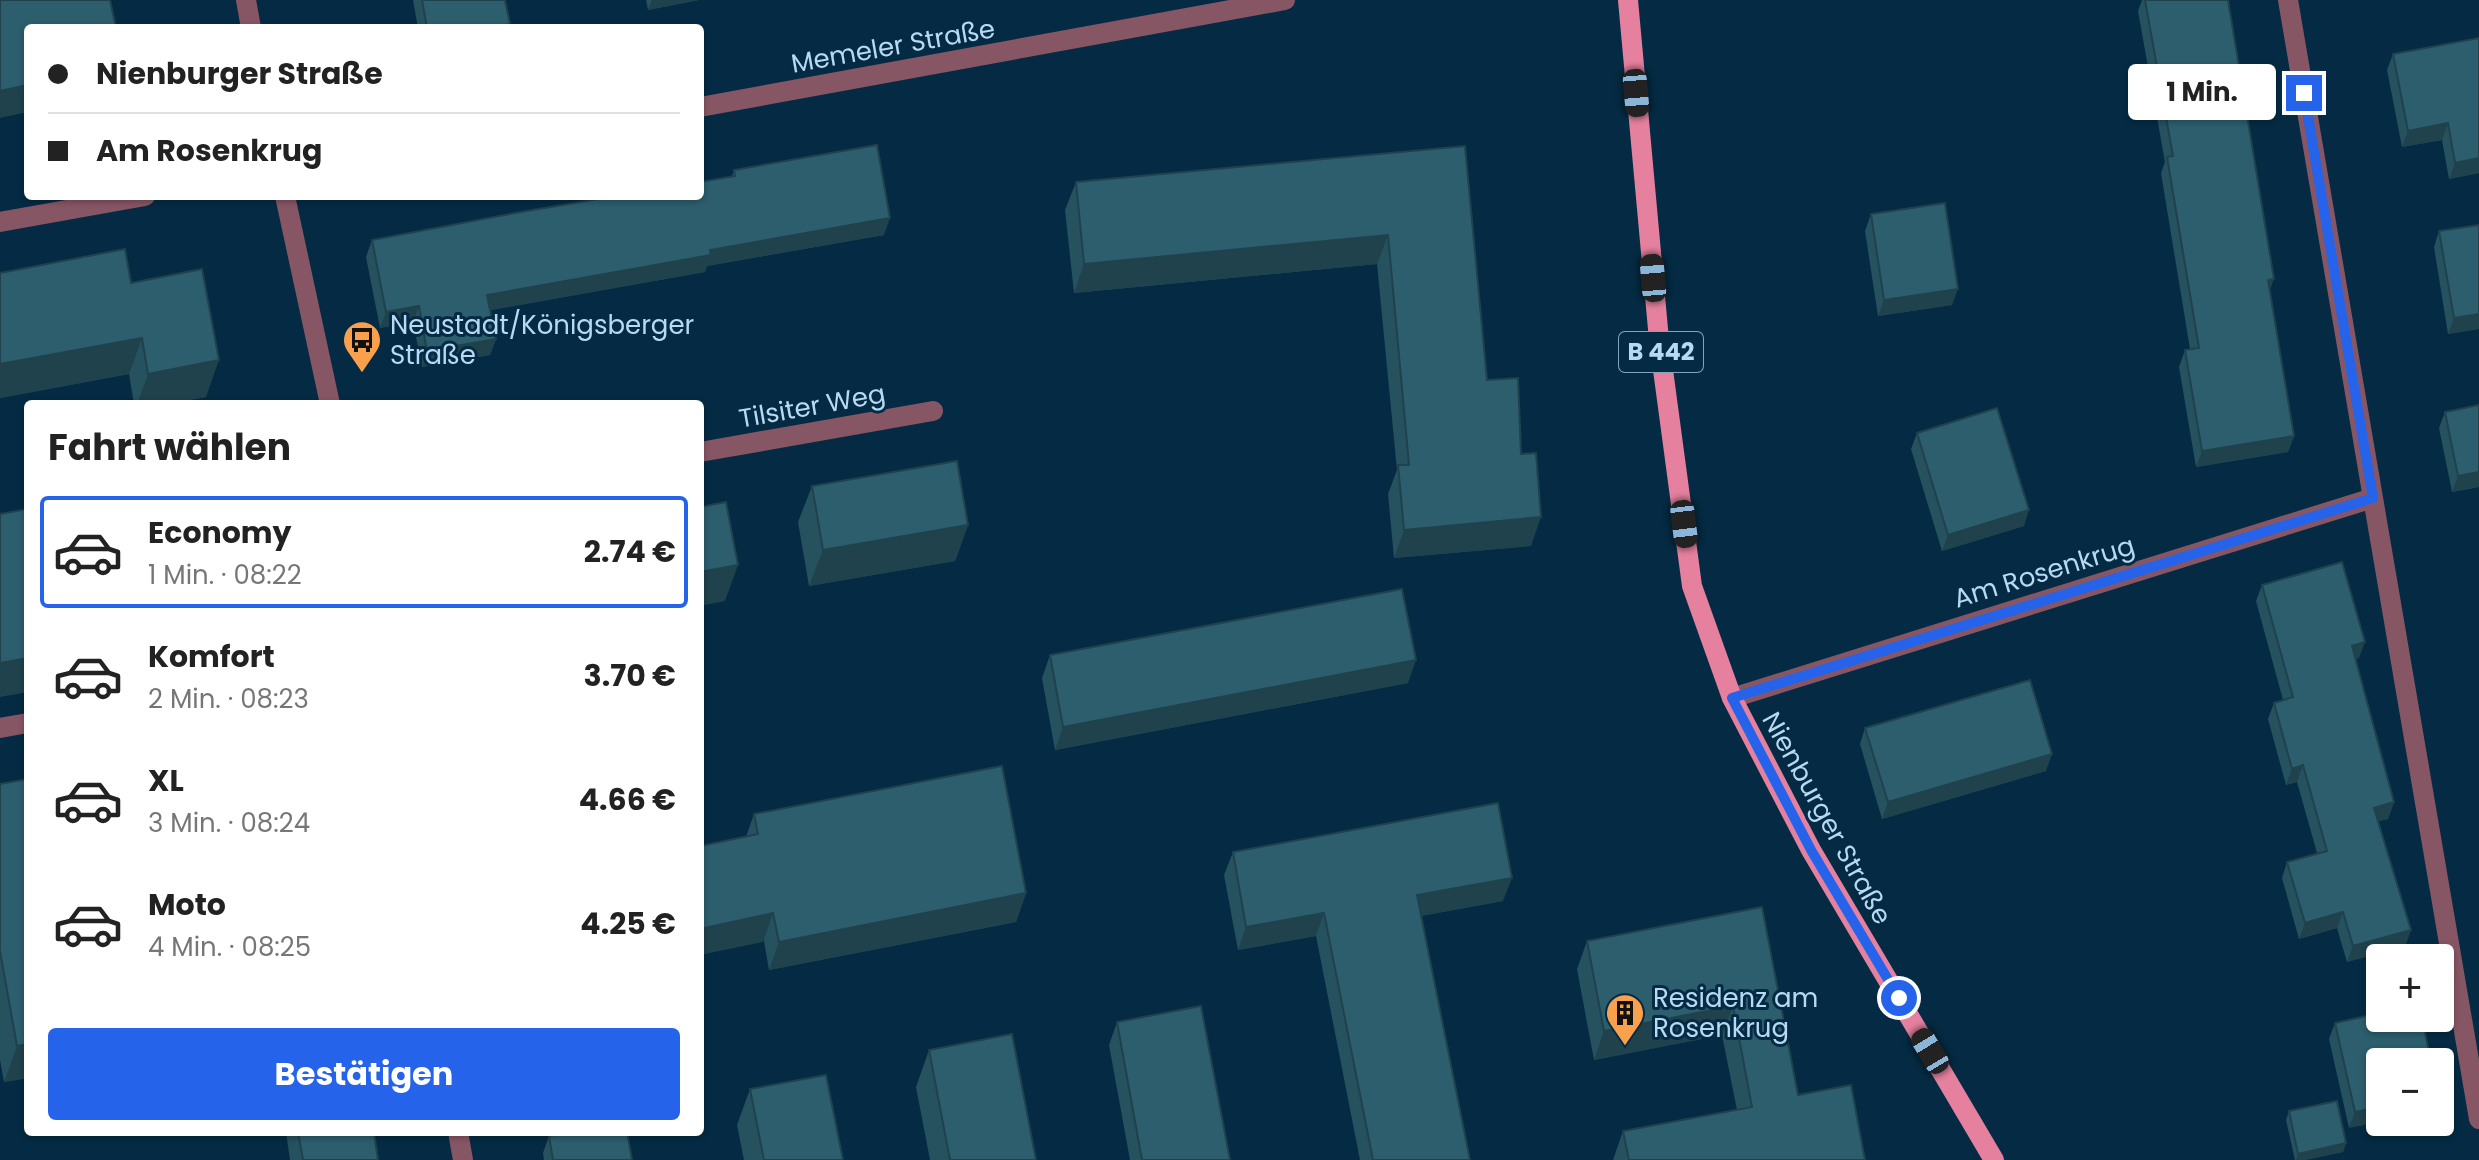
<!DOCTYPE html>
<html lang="de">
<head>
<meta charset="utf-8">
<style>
  body { margin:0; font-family:Poppins,sans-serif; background:#f2f2f2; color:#222; height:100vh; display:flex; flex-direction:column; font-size:30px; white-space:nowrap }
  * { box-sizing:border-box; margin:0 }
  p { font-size:26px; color:#767676 }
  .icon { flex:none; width:44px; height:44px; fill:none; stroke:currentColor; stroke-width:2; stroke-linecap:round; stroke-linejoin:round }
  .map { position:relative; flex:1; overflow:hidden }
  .sheet { position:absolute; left:24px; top:400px; width:680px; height:736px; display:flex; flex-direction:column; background:#fff; border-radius:8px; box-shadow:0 2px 6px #0004 }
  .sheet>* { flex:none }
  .banner { position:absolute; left:24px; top:24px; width:680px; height:176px; border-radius:8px; box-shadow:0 2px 6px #0004; display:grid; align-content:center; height:176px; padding:0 24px; background:#fff }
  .controls { position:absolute; left:2366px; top:944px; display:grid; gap:16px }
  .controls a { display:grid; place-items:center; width:88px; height:88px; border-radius:8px; background:#fff; box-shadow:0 2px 6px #0004; font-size:40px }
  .end { position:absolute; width:36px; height:36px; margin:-18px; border:10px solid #2563eb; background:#fff; box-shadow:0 0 0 4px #fff }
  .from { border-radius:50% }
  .bubble { position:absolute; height:56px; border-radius:8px; background:#fff; box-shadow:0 2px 6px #0004; font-size:26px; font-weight:700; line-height:56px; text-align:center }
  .car { position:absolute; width:24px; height:48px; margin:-24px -12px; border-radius:10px; box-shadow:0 0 6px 2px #0007; background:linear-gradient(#222 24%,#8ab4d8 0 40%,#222 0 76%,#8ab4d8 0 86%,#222 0) }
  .banner b { display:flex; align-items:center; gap:28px; height:76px; font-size:30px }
  .banner b+b { border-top:2px solid #e0e0e0 }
  .banner i { width:20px; height:20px; background:#222 }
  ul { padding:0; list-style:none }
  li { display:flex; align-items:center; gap:24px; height:112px; margin:0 16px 12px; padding:0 8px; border:4px solid transparent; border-radius:8px }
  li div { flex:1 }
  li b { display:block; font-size:30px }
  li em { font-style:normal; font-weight:700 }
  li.selected { border-color:#2563eb }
  li>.icon { width:72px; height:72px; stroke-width:1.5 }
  h2 { padding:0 24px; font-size:36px; line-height:96px }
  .cta { display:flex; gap:16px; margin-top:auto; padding:16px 24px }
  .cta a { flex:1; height:92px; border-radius:8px; background:#2563eb; color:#fff; font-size:32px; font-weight:700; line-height:92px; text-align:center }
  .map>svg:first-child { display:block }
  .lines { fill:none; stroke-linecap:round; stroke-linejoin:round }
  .minor { stroke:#875664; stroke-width:20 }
  .major { stroke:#e5819f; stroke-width:20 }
  .wall { fill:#26515f }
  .shaded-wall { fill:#1f424d }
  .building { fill:#2c5e6e; stroke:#1f424d; stroke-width:2 }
  .route { stroke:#2563eb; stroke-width:10 }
  .labels { text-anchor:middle; stroke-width:6; stroke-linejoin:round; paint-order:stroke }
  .shield { fill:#042b43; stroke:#82a5be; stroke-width:2 }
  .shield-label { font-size:24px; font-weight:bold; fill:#b8d9f3 }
  .street-label { font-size:26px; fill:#b8d9f3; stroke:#042b43 }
  .poi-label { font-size:26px; fill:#b8d9f3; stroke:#042b43; text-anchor:start }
</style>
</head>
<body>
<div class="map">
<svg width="2479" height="1160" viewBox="0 0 2479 1160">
  <rect width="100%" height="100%" fill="#042b43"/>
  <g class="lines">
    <!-- minor -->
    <path class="minor" d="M 246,0 L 251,28
      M 700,107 L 1285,0
      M 285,196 L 330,404
      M 0,222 L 145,196
      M 700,452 L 933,411
      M 2373,498 L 2479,1119
      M 1732,698 L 2373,498 L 2288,0
      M 0,728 L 28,723
      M 458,1132 L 463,1160"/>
    <!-- major -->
    <path class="major" d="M 1628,0 L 1659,340 L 1692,586 L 1732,698 L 1811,850 L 1994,1160"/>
  </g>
  <!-- wall -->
  <path class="wall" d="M 413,0 L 505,0 L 510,24 L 509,28 L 418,28 Z
    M 646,0 L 699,0 L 648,10 Z
    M 2142,0 L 2228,0 L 2269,291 L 2294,436 L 2288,452 L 2196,467 L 2179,367 L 2185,350 L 2190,349 L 2161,173 L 2165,162 L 2138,11 Z
    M 2479,38 L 2479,173 L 2449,179 L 2442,140 L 2402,147 L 2387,70 L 2393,54 Z
    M 1465,146 L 1487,380 L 1521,454 L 1531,546 L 1394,558 L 1388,494 L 1397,470 L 1377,264 L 1074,293 L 1065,210 L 1076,182 Z
    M 734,170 L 884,235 L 707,266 L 705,272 L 490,310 L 496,339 L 490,355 L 422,367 L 413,322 L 380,328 L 366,257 L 372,240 L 732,176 Z
    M 1871,214 L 1952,305 L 1878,316 L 1865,231 Z
    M 2439,231 L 2479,329 L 2448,334 L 2434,247 Z
    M 0,273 L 131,283 L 206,397 L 167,404 L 134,404 L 129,374 L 0,398 Z
    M 2445,412 L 2479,487 L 2452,492 L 2439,428 Z
    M 1917,433 L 2024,526 L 1942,551 L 1911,449 Z
    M 812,486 L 968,525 L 955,561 L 809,586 L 798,522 Z
    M 2262,585 L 2359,658 L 2355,659 L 2394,802 L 2388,819 L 2378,821 L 2411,930 L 2405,946 L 2347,962 L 2337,928 L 2299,939 L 2282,878 L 2287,862 L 2317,853 L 2297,782 L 2286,785 L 2268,719 L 2274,703 L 2283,700 L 2256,601 Z
    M 1050,655 L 1408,683 L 1055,750 L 1042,678 Z
    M 1865,728 L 2046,771 L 1882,819 L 1860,744 Z
    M 28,779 L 28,1078 L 4,1082 L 0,1060 L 0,784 Z
    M 754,814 L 1026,893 L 1016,922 L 769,970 L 746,837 Z
    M 1233,852 L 1503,901 L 1421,916 L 1470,1160 L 1360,1160 L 1316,936 L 1238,950 L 1224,875 Z
    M 1762,907 L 1798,1095 L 1865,1160 L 1613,1160 L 1623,1131 L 1737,1110 L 1722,1035 L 1594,1060 L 1577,969 L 1587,941 Z
    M 2422,1018 L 2349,1128 L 2329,1039 L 2335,1023 Z
    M 1117,1022 L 1230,1160 L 1130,1160 L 1109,1045 Z
    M 929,1050 L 1036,1160 L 930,1160 L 916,1087 Z
    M 750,1089 L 843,1160 L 744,1160 L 737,1125 Z
    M 2289,1111 L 2346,1143 L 2343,1152 L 2305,1160 L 2295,1160 L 2286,1120 Z
    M 286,1132 L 374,1132 L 378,1160 L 290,1160 Z
    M 549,1136 L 632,1160 L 544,1160 L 543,1153 Z"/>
  <!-- shaded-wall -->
  <path class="shaded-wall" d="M 652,0 L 699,0 L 648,10 Z
    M 510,24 L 509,28 L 491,28 Z
    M 28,85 L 28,112 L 0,118 L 0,91 Z
    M 2448,123 L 2442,140 L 2402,147 L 2408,131 Z
    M 2479,158 L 2479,173 L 2449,179 L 2455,163 Z
    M 890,218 L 884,235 L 707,266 L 705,272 L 481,312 L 487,295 L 710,250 Z
    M 1388,235 L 1377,264 L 1074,293 L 1084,264 Z
    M 2274,279 L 2268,295 L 2268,280 Z
    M 1958,289 L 1952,305 L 1878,316 L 1884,300 Z
    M 419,306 L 413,322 L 380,328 L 386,312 Z
    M 2479,314 L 2479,329 L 2448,334 L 2454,318 Z
    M 142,338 L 129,374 L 0,398 L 0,364 Z
    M 496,339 L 490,355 L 422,367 L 427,351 Z
    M 219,360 L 206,397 L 167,404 L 137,404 L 148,374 Z
    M 2294,436 L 2288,452 L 2196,467 L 2202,451 Z
    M 2479,472 L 2479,487 L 2452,492 L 2458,476 Z
    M 2029,510 L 2024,526 L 1942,551 L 1948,535 Z
    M 1541,517 L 1531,546 L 1394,558 L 1404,530 Z
    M 968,525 L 955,561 L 809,586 L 823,550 Z
    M 738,565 L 725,601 L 700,606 L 700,572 Z
    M 2365,642 L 2359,658 L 2346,662 L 2352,646 Z
    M 28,658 L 28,692 L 0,697 L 0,663 Z
    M 1416,660 L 1408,683 L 1055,750 L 1063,727 Z
    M 2052,754 L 2046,771 L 1882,819 L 1888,802 Z
    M 2303,765 L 2297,782 L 2286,785 L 2292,769 Z
    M 2394,802 L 2388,819 L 2368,824 L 2374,808 Z
    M 1512,878 L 1503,901 L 1409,918 L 1417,895 Z
    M 1026,893 L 1016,922 L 769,970 L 779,942 Z
    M 2343,912 L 2337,928 L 2299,939 L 2305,923 Z
    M 773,913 L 763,942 L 700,955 L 700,929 Z
    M 1324,913 L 1316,936 L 1238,950 L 1246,927 Z
    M 2411,930 L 2405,946 L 2347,962 L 2353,946 Z
    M 1733,1006 L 1722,1035 L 1594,1060 L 1604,1031 Z
    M 28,1044 L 28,1078 L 4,1082 L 17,1046 Z
    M 2380,1107 L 2380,1122 L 2349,1128 L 2355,1112 Z
    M 2346,1143 L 2343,1152 L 2305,1160 L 2296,1160 L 2298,1154 Z"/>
  <!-- building -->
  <path class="building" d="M 0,0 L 110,0 L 116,28 L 28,28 L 28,85 L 0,91 Z
    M 422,0 L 505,0 L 510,24 L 491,28 L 427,28 Z
    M 2145,0 L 2228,0 L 2274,279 L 2268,280 L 2294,436 L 2202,451 L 2185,350 L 2199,348 L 2167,157 L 2173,156 Z
    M 2479,38 L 2479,158 L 2455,163 L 2448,123 L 2408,131 L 2393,54 Z
    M 877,145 L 890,218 L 710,250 L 711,255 L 487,295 L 496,339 L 427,351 L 419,306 L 386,312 L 372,240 L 515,213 L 615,196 L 700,196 L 700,182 L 735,176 L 734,170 Z
    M 1465,146 L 1487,380 L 1518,378 L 1521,454 L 1536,453 L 1541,517 L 1404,530 L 1398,465 L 1409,465 L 1388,235 L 1084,264 L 1076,182 Z
    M 1945,203 L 1958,289 L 1884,300 L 1871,214 Z
    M 2479,225 L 2479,314 L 2454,318 L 2439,231 Z
    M 125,249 L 131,283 L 202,269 L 219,360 L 148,374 L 142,338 L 0,364 L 0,273 Z
    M 2479,405 L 2479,472 L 2458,476 L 2445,412 Z
    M 1997,408 L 2029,510 L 1948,535 L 1917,433 Z
    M 957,461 L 968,525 L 823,550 L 812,486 Z
    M 726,502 L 738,565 L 700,572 L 700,507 Z
    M 28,509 L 28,658 L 0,663 L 0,514 Z
    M 2342,562 L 2365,642 L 2352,646 L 2394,802 L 2374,808 L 2411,930 L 2353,946 L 2343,912 L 2305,923 L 2287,862 L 2327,851 L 2303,765 L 2292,769 L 2274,703 L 2293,697 L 2262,585 Z
    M 1402,589 L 1416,660 L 1063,727 L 1050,655 Z
    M 2030,680 L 2052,754 L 1888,802 L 1865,728 Z
    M 1002,766 L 1026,893 L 779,942 L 773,913 L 700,929 L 700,846 L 758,834 L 754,814 Z
    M 28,779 L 28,1044 L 17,1046 L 0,951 L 0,784 Z
    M 1498,803 L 1512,878 L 1417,895 L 1470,1160 L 1373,1160 L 1324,913 L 1246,927 L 1233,852 Z
    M 1762,907 L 1798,1095 L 1851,1085 L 1865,1160 L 1629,1160 L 1623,1131 L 1752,1107 L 1733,1006 L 1604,1031 L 1587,941 Z
    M 1201,1006 L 1230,1160 L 1142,1160 L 1117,1022 Z
    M 2380,1013 L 2380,1018 L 2422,1018 L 2431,1062 L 2380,1062 L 2380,1107 L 2355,1112 L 2335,1023 Z
    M 1012,1034 L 1036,1160 L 950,1160 L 929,1050 Z
    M 826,1075 L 843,1160 L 764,1160 L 750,1089 Z
    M 2337,1101 L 2346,1143 L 2298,1154 L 2289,1111 Z
    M 298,1132 L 374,1132 L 378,1160 L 303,1160 Z
    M 571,1132 L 627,1132 L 632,1160 L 553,1160 L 549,1136 Z"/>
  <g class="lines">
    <!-- route -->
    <path class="route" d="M 1899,998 L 1811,850 L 1732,698 L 2373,498 L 2304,93"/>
  </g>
  <!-- icons -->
  <defs>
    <g id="bus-pin" transform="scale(2)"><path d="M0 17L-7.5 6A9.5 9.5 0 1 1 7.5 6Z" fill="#f9a04c" stroke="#042b43"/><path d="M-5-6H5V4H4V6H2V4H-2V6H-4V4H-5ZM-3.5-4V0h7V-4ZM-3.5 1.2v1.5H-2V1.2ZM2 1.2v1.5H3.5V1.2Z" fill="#111"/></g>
    <g id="building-pin" transform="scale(2)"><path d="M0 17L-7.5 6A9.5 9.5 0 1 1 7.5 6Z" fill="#f9a04c" stroke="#042b43"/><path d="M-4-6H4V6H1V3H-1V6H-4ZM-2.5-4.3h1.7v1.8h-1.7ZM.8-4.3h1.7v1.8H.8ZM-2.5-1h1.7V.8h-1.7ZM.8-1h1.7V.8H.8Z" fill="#111"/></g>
  </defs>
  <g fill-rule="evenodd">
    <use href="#bus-pin" x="362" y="340"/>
    <use href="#building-pin" x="1625" y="1013"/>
  </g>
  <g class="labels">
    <!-- shield labels -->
    <rect class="shield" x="1619" y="332" width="84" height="40" rx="6"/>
    <g class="shield-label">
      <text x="1661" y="360">B 442</text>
    </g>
    <!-- street labels -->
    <g class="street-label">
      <text transform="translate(893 46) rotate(-10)" y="9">Memeler Straße</text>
      <text transform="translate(812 406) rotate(-10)" y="9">Tilsiter Weg</text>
      <text transform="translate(2044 572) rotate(-17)" y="9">Am Rosenkrug</text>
      <text transform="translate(1827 818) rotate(61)" y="9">Nienburger Straße</text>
    </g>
    <!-- poi labels -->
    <g class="poi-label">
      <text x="390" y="334">Neustadt/Königsberger<tspan x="390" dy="30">Straße</tspan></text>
      <text x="1653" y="1007">Residenz am<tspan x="1653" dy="30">Rosenkrug</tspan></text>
    </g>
  </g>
</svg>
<div class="controls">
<a>+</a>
<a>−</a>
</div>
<i class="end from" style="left:1899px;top:998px"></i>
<i class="end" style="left:2304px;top:93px"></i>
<div class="bubble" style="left:2128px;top:64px;width:148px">1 Min.</div>
<i class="car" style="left:1636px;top:93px;rotate:175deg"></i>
<i class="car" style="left:1653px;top:278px;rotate:355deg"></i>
<i class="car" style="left:1684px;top:524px;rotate:173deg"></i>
<i class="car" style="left:1930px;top:1051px;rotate:329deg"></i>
<div class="banner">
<b><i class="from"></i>Nienburger Straße</b>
<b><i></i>Am Rosenkrug</b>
</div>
<section class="sheet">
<h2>Fahrt wählen</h2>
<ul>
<li class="selected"><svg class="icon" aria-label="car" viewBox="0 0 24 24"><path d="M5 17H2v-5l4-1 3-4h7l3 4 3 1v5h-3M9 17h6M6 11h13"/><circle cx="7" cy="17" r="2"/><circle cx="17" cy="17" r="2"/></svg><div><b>Economy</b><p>1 Min. · 08:22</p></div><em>2.74 €</em></li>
<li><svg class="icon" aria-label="car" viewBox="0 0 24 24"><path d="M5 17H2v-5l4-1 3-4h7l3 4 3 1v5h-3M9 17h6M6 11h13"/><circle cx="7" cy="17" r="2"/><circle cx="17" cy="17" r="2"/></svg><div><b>Komfort</b><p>2 Min. · 08:23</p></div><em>3.70 €</em></li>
<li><svg class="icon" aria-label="car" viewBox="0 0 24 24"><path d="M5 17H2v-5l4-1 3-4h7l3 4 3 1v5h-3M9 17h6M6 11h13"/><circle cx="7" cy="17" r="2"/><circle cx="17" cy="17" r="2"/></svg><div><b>XL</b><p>3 Min. · 08:24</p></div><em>4.66 €</em></li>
<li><svg class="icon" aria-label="car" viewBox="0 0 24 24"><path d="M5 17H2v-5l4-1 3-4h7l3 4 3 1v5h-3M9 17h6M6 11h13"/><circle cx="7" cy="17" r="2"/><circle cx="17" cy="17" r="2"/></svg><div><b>Moto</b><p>4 Min. · 08:25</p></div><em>4.25 €</em></li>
</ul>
<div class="cta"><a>Bestätigen</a></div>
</section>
</div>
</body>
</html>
